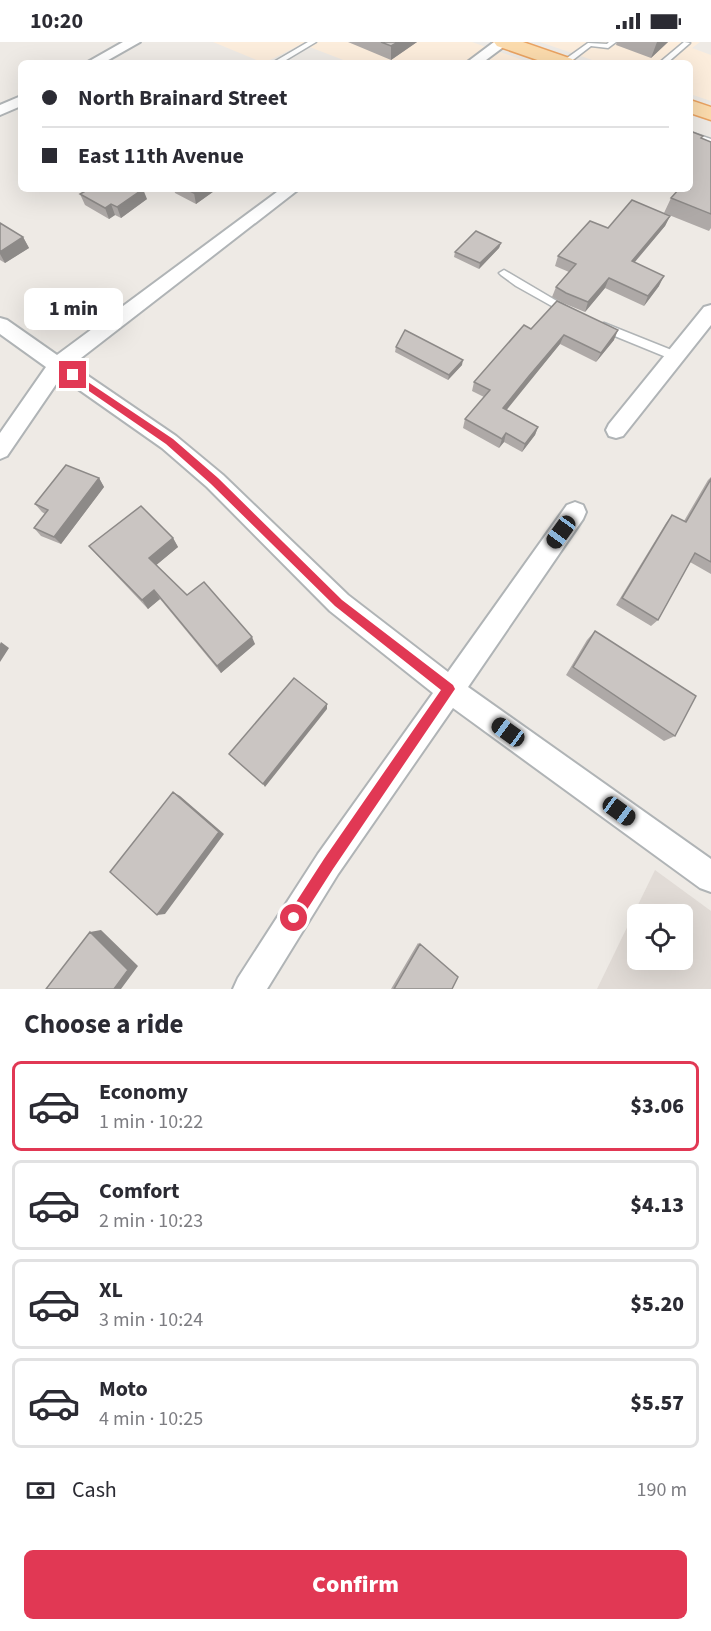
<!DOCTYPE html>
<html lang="en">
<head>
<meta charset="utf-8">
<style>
  body { margin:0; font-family:"Source Sans 3",sans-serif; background:#f2f2f3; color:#2b2b33; height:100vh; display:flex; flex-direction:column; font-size:22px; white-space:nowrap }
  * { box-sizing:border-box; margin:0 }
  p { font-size:20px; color:#7c7c81 }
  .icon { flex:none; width:33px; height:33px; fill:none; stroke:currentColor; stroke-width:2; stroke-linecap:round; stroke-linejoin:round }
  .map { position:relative; height:947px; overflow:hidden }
  .sheet { display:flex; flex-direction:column; background:#fff; flex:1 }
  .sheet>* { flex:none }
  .hud { position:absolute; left:18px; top:18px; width:675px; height:132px; border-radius:9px; box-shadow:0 6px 24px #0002; display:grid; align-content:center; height:132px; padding:0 24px; background:#fff }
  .fabs { position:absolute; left:627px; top:862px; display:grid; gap:12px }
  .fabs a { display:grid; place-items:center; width:66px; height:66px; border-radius:9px; background:#fff; box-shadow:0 6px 24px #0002; font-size:30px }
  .end { position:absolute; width:27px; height:27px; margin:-14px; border:8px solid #e13854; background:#fff; box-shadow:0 0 0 3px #fff }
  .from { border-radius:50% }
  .bubble { position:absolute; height:42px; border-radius:9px; background:#fff; box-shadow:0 6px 24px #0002; font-size:20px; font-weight:800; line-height:42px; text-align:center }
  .car { position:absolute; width:18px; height:36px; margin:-18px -9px; border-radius:8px; box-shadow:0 0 4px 2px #0007; background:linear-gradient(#222 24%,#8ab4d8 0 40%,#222 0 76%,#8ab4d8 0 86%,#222 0) }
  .hud b { display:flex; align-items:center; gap:21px; height:57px; font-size:22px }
  .hud b+b { border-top:2px solid #e1e1e2 }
  .hud i { width:15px; height:15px; background:#2b2b33 }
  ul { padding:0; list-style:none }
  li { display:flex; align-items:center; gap:18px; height:90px; margin:0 12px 9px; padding:0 12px; border:3px solid #e1e1e2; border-radius:9px }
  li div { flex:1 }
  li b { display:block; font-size:22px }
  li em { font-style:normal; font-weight:800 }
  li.selected { border-color:#e13854 }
  li>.icon { width:54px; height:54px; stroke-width:1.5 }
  h2 { padding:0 24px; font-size:27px; line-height:72px }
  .pay { display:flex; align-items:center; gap:15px; height:66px; padding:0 24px; font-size:22px }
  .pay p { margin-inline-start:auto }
  .primary-button { display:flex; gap:12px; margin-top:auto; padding:12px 24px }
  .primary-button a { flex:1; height:69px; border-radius:9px; background:#e13854; color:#fff; font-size:24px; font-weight:800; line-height:69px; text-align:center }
  .status { display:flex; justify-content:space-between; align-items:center; height:42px; padding:0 30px; background:#fff; direction:ltr }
  .status svg { height:16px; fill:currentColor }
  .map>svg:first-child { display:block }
  .commercial { fill:#fceddc }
  .education { fill:#e1dbd6; fill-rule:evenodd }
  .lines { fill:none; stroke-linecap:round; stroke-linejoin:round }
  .service-casing { stroke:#b0b4b6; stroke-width:3 }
  .minor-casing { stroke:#b0b4b6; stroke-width:4 }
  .primary-casing { stroke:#eaa362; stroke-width:3 }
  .service { fill:#fff; fill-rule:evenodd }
  .minor { fill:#fff; fill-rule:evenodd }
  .primary { fill:#fbdbad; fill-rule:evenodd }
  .wall { fill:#aea9a7 }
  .shaded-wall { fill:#8d8a88 }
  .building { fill:#cac5c2; stroke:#8d8a88; stroke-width:1.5 }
  .route { fill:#e13854 }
</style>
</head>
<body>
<div class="status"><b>10:20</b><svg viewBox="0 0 49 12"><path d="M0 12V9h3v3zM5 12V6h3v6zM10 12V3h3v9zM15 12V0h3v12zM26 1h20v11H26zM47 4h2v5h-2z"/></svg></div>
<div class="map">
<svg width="711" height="947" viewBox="0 0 711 947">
  <rect width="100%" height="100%" fill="#eeeae5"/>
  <!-- commercial -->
  <path class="commercial" d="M 213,0 L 472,0 L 531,21 L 351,21 L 302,2 L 264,21 Z
    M 540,0 L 700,0 L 692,6 L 711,13 L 711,59 L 690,52 L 690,21 L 601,21 Z"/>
  <!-- education -->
  <path class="education" d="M 655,828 L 711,869 L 711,947 L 597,947 ZM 638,873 L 682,873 L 682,918 L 638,918 Z"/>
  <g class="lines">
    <!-- service casing -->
    <g class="service-casing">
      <path id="service" d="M 308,0 L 316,0 L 281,21 L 272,21 Z
        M 609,0 L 616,0 L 608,6 L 591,4 L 569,21 L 560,21 L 588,1 L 607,2 Z
        M 684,0 L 690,1 L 667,21 L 659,21 Z
        M 690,90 L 711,97 L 711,102 L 690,95 Z
        M 504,228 L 572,268 L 572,272 L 566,272 L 516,244 L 501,233 L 499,231 Z
        M 604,281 L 679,311 L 680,314 L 679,317 L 671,317 L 600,288 L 600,282 Z"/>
    </g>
    <!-- minor casing -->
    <g class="minor-casing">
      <path id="minor" d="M 123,0 L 140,0 L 103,21 L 86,21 Z
        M 494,0 L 510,0 L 482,21 L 466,21 Z
        M 21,54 L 21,64 L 0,73 L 0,63 Z
        M 281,147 L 299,147 L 72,323 L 176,394 L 223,433 L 348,553 L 448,630 L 567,463 L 575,460 L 583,463 L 586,470 L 583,477 L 468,645 L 711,817 L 711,850 L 700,846 L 453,666 L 338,832 L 267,947 L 233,947 L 238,936 L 318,812 L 433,651 L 330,569 L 207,445 L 162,406 L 61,335 L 7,414 L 0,417 L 0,391 L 46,325 L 0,292 L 0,276 L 7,278 L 57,313 Z
        M 711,263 L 711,283 L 623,394 L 616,396 L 609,394 L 606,388 L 609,382 L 704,265 Z"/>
    </g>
    <!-- primary casing -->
    <g class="primary-casing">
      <path id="primary" d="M 494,0 L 523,0 L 572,17 L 575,21 L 546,21 L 497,4 Z
        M 690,58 L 711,65 L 711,78 L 690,71 Z"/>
    </g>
    <!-- service -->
    <use href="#service" class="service"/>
    <!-- minor -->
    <use href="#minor" class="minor"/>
    <!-- primary -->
    <use href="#primary" class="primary"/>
  </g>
  <!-- wall -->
  <path class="wall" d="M 348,0 L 417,0 L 391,18 Z
    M 617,0 L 668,0 L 651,16 L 616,3 Z
    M 690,89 L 702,97 L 711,100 L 711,186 L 709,189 L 664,171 L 671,156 L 690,147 Z
    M 174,147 L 217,147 L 196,162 L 175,151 Z
    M 80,152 L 147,157 L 121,176 L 115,173 L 109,177 L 85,163 Z
    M 670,174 L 665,184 L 635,220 L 659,244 L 644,264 L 605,246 L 585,270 L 563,261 L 552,255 L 556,245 L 569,230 L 555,224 L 558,214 Z
    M 0,181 L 23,195 L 29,206 L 5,221 L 0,218 Z
    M 501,201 L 499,206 L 479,227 L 454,215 L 455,210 Z
    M 531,287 L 614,298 L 596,320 L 560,302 L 506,367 L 538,385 L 535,393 L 522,410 L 504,400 L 499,406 L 463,386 L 465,377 L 484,355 L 472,349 L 474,340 Z
    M 396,305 L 462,323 L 448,338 L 395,310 Z
    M 711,435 L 711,532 L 690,520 L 658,578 L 651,584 L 616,563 L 666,481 L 672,473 L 684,479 L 708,438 Z
    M 99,436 L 104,445 L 61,502 L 41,494 L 34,486 L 45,472 L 42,470 L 35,462 Z
    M 173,496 L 178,505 L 156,523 L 187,553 L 255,602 L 221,631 L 160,557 L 148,567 L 97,513 L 89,504 Z
    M 595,589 L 675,694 L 664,699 L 566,633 L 587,598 Z
    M 418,901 L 458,935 L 452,947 L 391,947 Z"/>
  <!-- shaded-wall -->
  <path class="shaded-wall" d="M 398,0 L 417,0 L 391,18 L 391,4 Z
    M 657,0 L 668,0 L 651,16 Z
    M 143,147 L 147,157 L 121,176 L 117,165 Z
    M 199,147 L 217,147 L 196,162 L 194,151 Z
    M 111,162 L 115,173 L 109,177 L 105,166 Z
    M 670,174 L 665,184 L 627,229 L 632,219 Z
    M 23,195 L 29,206 L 5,221 L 0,212 L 0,210 Z
    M 501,201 L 499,206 L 479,227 L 480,221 Z
    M 664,234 L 659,244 L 644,264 L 648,254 Z
    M 609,236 L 605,246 L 585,270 L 588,260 Z
    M 618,288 L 614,298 L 596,320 L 601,311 Z
    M 564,293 L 560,302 L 501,375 L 503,366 Z
    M 463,318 L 462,323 L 448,338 L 449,333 Z
    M 538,385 L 535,393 L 522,410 L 525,402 Z
    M 506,391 L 504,400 L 499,406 L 502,397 Z
    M 99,436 L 104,445 L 61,502 L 54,495 Z
    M 173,496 L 178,505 L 154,525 L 149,516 Z
    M 154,548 L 160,557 L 148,567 L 142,558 Z
    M 252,595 L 255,602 L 221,631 L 217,624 Z
    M 1,600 L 9,606 L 0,620 L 0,602 Z
    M 327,662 L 327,667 L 265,745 L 263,742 Z
    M 173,750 L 180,754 L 224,792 L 165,872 L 157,873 Z
    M 101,888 L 138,924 L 121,947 L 114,947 L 90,890 Z"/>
  <!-- building -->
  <path class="building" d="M 381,0 L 398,0 L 391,4 Z
    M 690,89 L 703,94 L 701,96 L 711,100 L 711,172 L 671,156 L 679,147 L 690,147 L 690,134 L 691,133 L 690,132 Z
    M 89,147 L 143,147 L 117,165 L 111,162 L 105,166 L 80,152 Z
    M 186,147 L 199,147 L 194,151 Z
    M 632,158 L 670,174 L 632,219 L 664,234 L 648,254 L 609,236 L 588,260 L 566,251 L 556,245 L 576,222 L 558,214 L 590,179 L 608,186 Z
    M 0,181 L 23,195 L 0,210 Z
    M 476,189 L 501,201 L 480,221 L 455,210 Z
    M 557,259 L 618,288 L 601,311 L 564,293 L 529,334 L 503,366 L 538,385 L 525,402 L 506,391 L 502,397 L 465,377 L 490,348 L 474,340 L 524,283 L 531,287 Z
    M 405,288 L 463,318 L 449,333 L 396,305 Z
    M 66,423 L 99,436 L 54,495 L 34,486 L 48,468 L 35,462 Z
    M 711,437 L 711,520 L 695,511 L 658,578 L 622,556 L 672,473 L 686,480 Z
    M 141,464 L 173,496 L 149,516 L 187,553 L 204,540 L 252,595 L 217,624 L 154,548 L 142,558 L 89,504 Z
    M 595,589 L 696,654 L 675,694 L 573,625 Z
    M 294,636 L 327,662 L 263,742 L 229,712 Z
    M 173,750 L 219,790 L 157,873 L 110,830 Z
    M 90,890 L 128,928 L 114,947 L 46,947 Z
    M 420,902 L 458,935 L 452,947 L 394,947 Z"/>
  <!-- route -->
  <path class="route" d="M 73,330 L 173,397 L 218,436 L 342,558 L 453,643 L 455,647 L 333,827 L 299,880 L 294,882 L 289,880 L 288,876 L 289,871 L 324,817 L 441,648 L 335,564 L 211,442 L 166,402 L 70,336 L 70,331 Z"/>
</svg>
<div class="fabs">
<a><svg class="icon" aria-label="locate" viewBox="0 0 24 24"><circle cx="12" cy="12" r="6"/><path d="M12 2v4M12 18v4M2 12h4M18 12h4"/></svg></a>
</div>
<i class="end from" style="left:294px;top:876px"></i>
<i class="end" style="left:73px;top:333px"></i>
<div class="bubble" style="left:24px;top:246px;width:99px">1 min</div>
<i class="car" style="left:561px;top:490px;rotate:216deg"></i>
<i class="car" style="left:508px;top:690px;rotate:306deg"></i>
<i class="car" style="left:619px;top:769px;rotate:126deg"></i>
<div class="hud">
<b><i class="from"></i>North Brainard Street</b>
<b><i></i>East 11th Avenue</b>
</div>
</div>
<section class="sheet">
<h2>Choose a ride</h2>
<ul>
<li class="selected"><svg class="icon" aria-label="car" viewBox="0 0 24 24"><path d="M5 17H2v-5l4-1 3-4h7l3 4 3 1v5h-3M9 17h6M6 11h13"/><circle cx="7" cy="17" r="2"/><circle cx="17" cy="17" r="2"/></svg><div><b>Economy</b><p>1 min · 10:22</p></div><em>$3.06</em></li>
<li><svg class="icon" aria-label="car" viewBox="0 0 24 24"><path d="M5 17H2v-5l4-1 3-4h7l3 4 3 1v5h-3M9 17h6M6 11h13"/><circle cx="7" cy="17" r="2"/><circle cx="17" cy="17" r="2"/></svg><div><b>Comfort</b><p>2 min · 10:23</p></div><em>$4.13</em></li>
<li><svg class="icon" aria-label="car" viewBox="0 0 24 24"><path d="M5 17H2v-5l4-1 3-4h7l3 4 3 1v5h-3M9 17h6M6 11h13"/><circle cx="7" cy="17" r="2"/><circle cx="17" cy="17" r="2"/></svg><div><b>XL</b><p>3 min · 10:24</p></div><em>$5.20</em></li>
<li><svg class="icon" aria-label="car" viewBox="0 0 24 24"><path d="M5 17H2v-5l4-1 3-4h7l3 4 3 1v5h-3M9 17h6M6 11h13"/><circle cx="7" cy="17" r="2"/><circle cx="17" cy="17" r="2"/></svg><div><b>Moto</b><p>4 min · 10:25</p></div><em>$5.57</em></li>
</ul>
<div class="pay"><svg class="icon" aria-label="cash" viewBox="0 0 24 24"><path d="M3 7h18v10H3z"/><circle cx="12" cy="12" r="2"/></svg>Cash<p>190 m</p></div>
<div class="primary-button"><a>Confirm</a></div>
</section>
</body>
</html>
